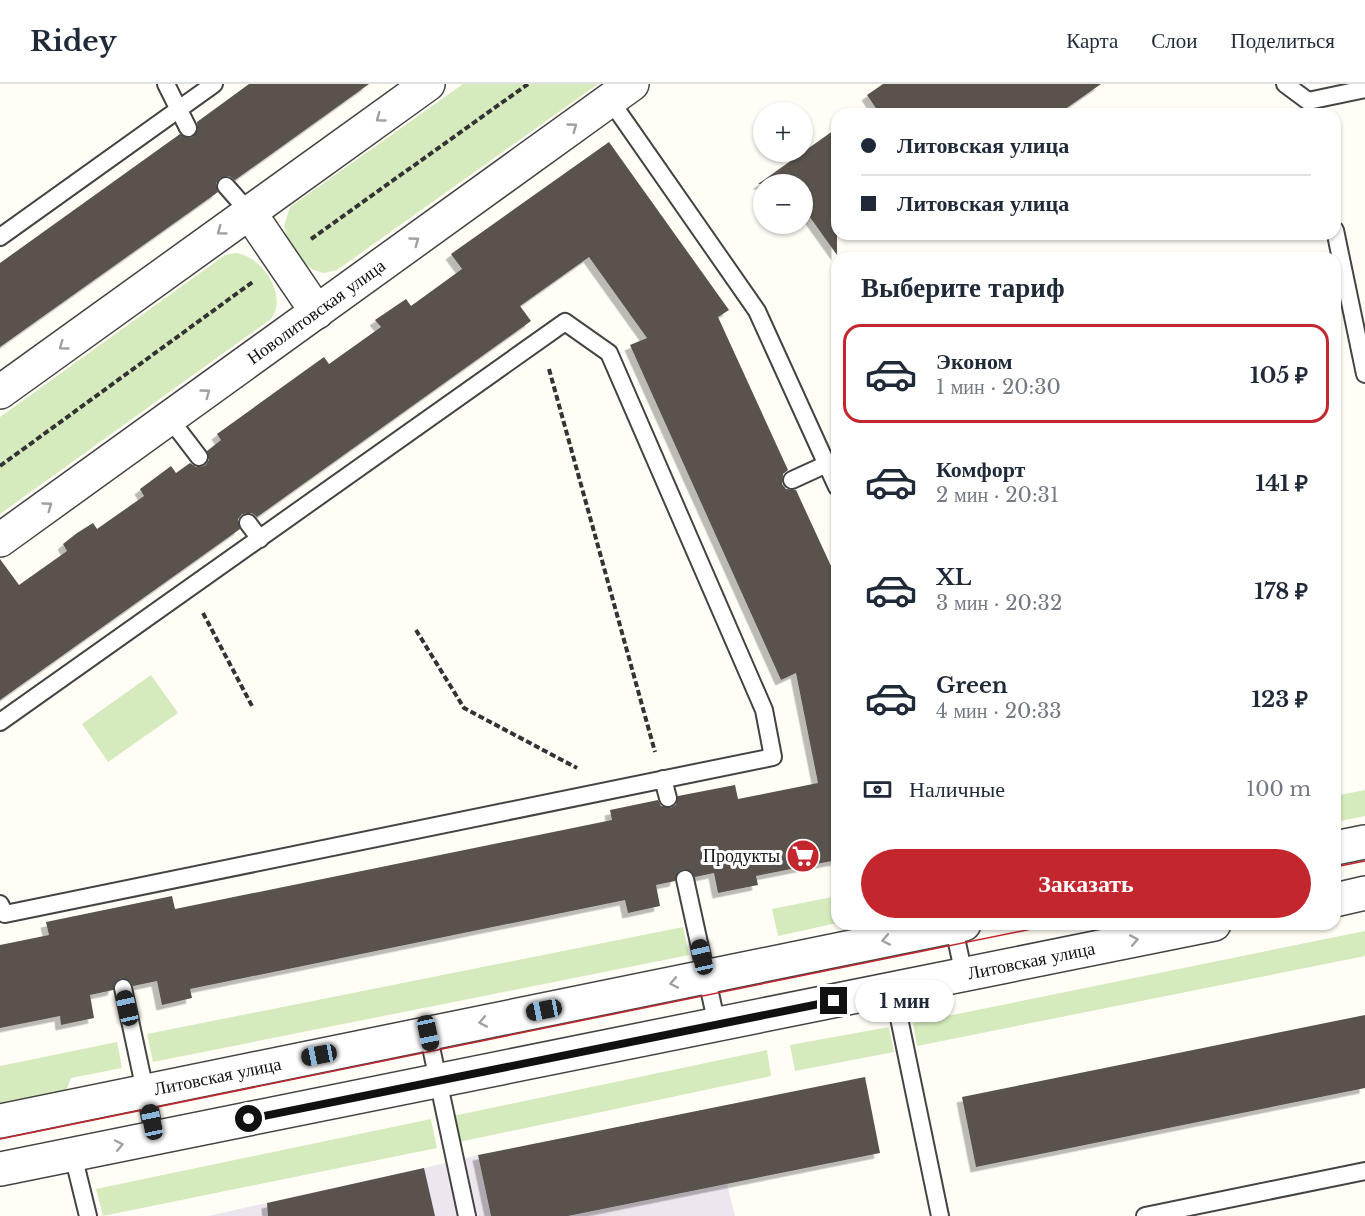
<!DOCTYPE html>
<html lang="ru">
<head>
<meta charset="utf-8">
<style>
  body { margin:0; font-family:"Libre Baskerville",serif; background:#f6f6f7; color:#1f2937; height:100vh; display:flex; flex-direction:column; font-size:22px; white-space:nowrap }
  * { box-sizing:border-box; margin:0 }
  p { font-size:20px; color:#747a83 }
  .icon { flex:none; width:33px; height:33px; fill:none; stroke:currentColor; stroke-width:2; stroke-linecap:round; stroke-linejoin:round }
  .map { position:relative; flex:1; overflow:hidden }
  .side { position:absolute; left:831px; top:168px; width:510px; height:678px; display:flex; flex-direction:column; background:#fff; border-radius:18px; box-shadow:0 2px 4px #0004 }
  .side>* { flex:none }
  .banner { position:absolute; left:831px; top:24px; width:510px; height:132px; border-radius:18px; box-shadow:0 2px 4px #0004; display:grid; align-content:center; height:132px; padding:0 30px; background:#fff }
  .controls { position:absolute; left:753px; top:18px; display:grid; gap:12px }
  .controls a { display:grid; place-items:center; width:60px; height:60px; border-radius:50%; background:#fff; box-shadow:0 2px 4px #0004; font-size:30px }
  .end { position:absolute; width:27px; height:27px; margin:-14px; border:8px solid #111; background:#fff; box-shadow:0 0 0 3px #fff }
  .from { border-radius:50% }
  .bubble { position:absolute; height:42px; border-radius:21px; background:#fff; box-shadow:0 2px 4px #0004; font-size:20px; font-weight:700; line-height:42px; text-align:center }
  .car { position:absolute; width:18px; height:36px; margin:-18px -9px; border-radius:8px; box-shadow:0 0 4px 2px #0007; background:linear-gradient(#222 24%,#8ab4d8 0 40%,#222 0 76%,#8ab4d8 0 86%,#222 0) }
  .banner b { display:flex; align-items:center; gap:21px; height:57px; font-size:22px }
  .banner b+b { border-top:2px solid #e0e1e3 }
  .banner i { width:15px; height:15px; background:#1f2937 }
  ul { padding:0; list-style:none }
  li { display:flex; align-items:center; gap:18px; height:99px; margin:0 12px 9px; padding:0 18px; border:3px solid transparent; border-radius:18px }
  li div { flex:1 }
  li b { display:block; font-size:22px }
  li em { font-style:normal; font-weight:700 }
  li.selected { border-color:#c4262e }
  li>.icon { width:54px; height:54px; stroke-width:1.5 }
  h2 { padding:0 30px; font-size:27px; line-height:72px }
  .pay { display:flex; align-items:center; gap:15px; height:66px; padding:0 30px; font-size:22px }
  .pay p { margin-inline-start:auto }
  .action { display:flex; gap:12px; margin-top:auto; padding:12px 30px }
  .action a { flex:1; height:69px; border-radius:36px; background:#c4262e; color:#fff; font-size:24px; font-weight:700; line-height:69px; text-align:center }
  header { display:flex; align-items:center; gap:36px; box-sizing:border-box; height:84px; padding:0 30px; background:#fff; border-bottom:2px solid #e0e1e3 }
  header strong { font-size:28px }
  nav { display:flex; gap:33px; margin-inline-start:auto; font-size:21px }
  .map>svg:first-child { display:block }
  .industrial { fill:#eee6ef }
  .green { fill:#d5ebbd }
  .building { fill:#5a524d; filter:url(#shadow) }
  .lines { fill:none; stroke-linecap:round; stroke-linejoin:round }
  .service-casing { stroke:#444; stroke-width:20 }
  .minor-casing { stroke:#444; stroke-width:36 }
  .tertiary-casing { stroke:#444; stroke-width:36 }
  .path { stroke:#333; stroke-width:4; stroke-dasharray:6 3; stroke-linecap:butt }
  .service { stroke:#fff; stroke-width:16 }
  .minor { stroke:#fff; stroke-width:33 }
  .tertiary { stroke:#fff; stroke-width:33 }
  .tram { stroke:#c4262e; stroke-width:1.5 }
  .oneway { stroke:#a0a0a0 }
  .route { stroke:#111; stroke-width:8 }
  .labels { text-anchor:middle; stroke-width:6; stroke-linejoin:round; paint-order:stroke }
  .street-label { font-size:18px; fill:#111; stroke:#fff }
  .poi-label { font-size:18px; fill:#111; stroke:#fff; text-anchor:end }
</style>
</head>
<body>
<header>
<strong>Ridey</strong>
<nav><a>Карта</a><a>Слои</a><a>Поделиться</a></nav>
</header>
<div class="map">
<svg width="1365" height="1132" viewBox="0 0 1365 1132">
  <defs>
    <filter id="shadow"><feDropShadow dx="-5.5" dy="5.5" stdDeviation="0" flood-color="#0004"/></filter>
  </defs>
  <rect width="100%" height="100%" fill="#fffdf5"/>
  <!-- industrial -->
  <path class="industrial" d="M 478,1071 L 491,1132 L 208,1132 L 424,1084 Z
    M 727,1100 L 735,1132 L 568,1132 Z"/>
  <!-- green -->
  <path class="green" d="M 463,0 L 598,0 L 337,186 L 324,189 L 313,186 L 306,180 L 287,153 L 284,142 L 290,123 Z
    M 235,169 C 261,171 289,211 271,235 L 0,430 L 0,333 L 225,171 Z
    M 151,591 L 178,629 L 108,678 L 82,640 Z
    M 1365,706 L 1365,732 L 1335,738 L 1335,712 Z
    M 837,812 L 837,839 L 778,852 L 772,825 Z
    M 683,843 L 689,871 L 153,978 L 147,950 Z
    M 1365,847 L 1365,872 L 917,962 L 913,939 Z
    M 889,943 L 894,968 L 795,987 L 790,961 Z
    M 117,958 L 122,984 L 71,994 L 66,1007 L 0,1021 L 0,982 Z
    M 767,966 L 771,992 L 459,1058 L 453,1032 Z
    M 431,1035 L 437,1064 L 103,1132 L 96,1105 Z"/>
  <!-- building -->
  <path class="building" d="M 249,0 L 369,0 L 235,96 L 229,92 L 220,94 L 216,99 L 218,108 L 0,263 L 0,179 L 180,50 L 187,54 L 193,53 L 198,45 L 197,38 Z
    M 883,0 L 1101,0 L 1058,30 L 880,30 L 867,11 Z
    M 837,44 L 837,171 L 802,122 L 802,100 L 758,100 Z
    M 609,58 L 729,226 L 718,233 L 788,386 L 783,390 L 782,400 L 786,405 L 796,406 L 837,495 L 837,776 L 756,792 L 758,801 L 718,809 L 714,789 L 695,793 L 692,788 L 683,785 L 678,788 L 675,797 L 656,801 L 660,822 L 628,829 L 625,816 L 190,905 L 192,914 L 162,921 L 157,897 L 133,902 L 130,897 L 121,894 L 116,897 L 113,906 L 90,911 L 94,934 L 61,941 L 60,932 L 0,944 L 0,861 L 49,851 L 46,838 L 172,812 L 175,825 L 612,736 L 610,726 L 658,716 L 661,722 L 670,724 L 676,721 L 678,712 L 735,701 L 738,715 L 818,699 L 796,589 L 781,596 L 630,261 L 647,254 L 589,173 L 520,222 L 531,237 L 257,433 L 252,429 L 242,430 L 238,435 L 240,445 L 0,616 L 0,475 L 19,501 L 67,467 L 63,460 L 77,449 L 93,439 L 97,445 L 144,412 L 140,405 L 171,382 L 176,389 L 190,379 L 196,383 L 205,382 L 209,376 L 207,367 L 221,356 L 217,350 L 324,273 L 329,280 L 381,243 L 375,236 L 406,215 L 411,222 L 462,185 L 451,170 Z
    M 1365,931 L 1365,1004 L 976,1083 L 962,1013 Z
    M 865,993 L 880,1069 L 568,1132 L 491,1132 L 478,1071 Z
    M 424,1084 L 435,1132 L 268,1132 L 267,1119 Z"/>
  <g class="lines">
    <!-- service casing -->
    <g class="service-casing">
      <path id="service" d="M 166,0 L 188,44
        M 1285,0 L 1308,17 L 1365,5
        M 610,16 L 757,227 L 837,403
        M 226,102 L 249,128
        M 1335,146 L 1365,290
        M 0,153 L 214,0
        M 170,335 L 199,373
        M 792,396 L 827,380
        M 248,439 L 260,455
        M 0,638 L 565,238 L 609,269 L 764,626 L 773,673 L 5,830 L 0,820
        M 663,695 L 668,714
        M 685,795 L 717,941
        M 953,840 L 964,891
        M 123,904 L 155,1053
        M 893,905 L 940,1132
        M 428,949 L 467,1132
        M 73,1071 L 88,1132
        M 1145,1132 L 1365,1087"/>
    </g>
    <!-- minor casing -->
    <g class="minor-casing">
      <g id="minor">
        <path d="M 249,128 L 317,228"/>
        <path d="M 0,308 L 428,0"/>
        <path id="s1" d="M 0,456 L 632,0"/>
      </g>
    </g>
    <!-- tertiary casing -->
    <g class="tertiary-casing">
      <g id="tertiary">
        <path d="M 1335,764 L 1365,758"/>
        <path d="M 1335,816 L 1365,809"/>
        <path id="s2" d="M 0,1037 L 964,840"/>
        <path id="s3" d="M 0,1085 L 1214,840"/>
      </g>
    </g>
    <!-- path -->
    <path class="path" d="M 311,155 L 528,0
      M 549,285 L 655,668
      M 0,382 L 254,197
      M 203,529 L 252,622
      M 416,546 L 464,624 L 577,684"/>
    <!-- service -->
    <use href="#service" class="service"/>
    <!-- minor -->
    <use href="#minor" class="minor"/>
    <!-- tertiary -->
    <use href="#tertiary" class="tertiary"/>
    <!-- tram -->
    <path class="tram" d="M 1335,783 L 1365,777
      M 0,1055 L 1056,840"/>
  </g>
  <!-- one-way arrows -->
  <defs><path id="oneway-chevron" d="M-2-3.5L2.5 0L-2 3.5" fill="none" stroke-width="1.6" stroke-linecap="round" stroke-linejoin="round" transform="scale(1.5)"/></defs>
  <g class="oneway">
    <use href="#oneway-chevron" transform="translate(380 34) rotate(144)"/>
    <use href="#oneway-chevron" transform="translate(573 43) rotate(-36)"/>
    <use href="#oneway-chevron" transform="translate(221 147) rotate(144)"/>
    <use href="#oneway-chevron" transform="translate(415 157) rotate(-36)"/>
    <use href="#oneway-chevron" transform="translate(63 262) rotate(144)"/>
    <use href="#oneway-chevron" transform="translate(206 309) rotate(-36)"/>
    <use href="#oneway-chevron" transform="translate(48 422) rotate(-36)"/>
    <use href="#oneway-chevron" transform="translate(886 856) rotate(169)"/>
    <use href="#oneway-chevron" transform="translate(1134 856) rotate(-11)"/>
    <use href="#oneway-chevron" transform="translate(674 899) rotate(169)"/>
    <use href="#oneway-chevron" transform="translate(483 938) rotate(169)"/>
    <use href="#oneway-chevron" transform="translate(119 1061) rotate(-12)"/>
  </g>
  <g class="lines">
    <!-- route -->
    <path class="route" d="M 249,1035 L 834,917"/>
  </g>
  <!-- icons -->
  <defs>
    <g id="supermarket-disc" transform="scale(1.725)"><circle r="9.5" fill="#c4262e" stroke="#fff"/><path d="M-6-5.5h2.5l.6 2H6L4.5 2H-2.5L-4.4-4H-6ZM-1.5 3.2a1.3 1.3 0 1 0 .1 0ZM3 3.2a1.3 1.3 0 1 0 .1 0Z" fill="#fff"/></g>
  </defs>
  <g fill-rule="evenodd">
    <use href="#supermarket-disc" x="803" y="772"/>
  </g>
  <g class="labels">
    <!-- street labels -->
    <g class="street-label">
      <text dy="6" stroke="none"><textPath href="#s1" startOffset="390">Новолитовская улица</textPath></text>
      <text dy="6" stroke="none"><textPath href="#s3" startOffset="1052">Литовская улица</textPath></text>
      <text dy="6" stroke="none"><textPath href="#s2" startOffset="222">Литовская улица</textPath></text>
    </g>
    <!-- poi labels -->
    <g class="poi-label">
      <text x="780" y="778">Продукты</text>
    </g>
  </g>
</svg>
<div class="controls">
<a>+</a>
<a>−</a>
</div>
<i class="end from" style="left:249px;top:1035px"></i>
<i class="end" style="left:834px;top:917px"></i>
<div class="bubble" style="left:855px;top:896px;width:99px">1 мин</div>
<i class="car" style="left:702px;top:873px;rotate:347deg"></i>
<i class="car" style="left:127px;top:924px;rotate:347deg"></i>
<i class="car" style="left:544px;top:926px;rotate:259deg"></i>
<i class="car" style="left:428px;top:949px;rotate:168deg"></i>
<i class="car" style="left:319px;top:971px;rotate:259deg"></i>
<i class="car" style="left:152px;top:1038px;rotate:348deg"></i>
<div class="banner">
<b><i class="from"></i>Литовская улица</b>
<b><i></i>Литовская улица</b>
</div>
<section class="side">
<h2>Выберите тариф</h2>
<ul>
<li class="selected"><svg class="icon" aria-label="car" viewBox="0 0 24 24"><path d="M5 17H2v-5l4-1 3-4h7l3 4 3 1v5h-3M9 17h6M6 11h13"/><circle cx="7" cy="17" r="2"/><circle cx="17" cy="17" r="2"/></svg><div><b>Эконом</b><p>1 мин · 20:30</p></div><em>105 ₽</em></li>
<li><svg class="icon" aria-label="car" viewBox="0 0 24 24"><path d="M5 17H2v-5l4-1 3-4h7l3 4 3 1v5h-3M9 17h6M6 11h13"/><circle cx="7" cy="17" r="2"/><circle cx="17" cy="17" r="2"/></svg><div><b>Комфорт</b><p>2 мин · 20:31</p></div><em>141 ₽</em></li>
<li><svg class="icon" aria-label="car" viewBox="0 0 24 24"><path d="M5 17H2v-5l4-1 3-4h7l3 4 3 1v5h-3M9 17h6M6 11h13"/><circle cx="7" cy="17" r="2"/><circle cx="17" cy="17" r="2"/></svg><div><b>XL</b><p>3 мин · 20:32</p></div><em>178 ₽</em></li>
<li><svg class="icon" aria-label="car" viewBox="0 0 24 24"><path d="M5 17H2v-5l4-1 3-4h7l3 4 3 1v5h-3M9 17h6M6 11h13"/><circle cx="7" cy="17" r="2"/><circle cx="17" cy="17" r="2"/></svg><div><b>Green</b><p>4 мин · 20:33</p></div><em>123 ₽</em></li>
</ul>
<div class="pay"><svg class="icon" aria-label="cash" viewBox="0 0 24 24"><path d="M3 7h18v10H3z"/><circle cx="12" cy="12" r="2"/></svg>Наличные<p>100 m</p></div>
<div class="action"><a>Заказать</a></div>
</section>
</div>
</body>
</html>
